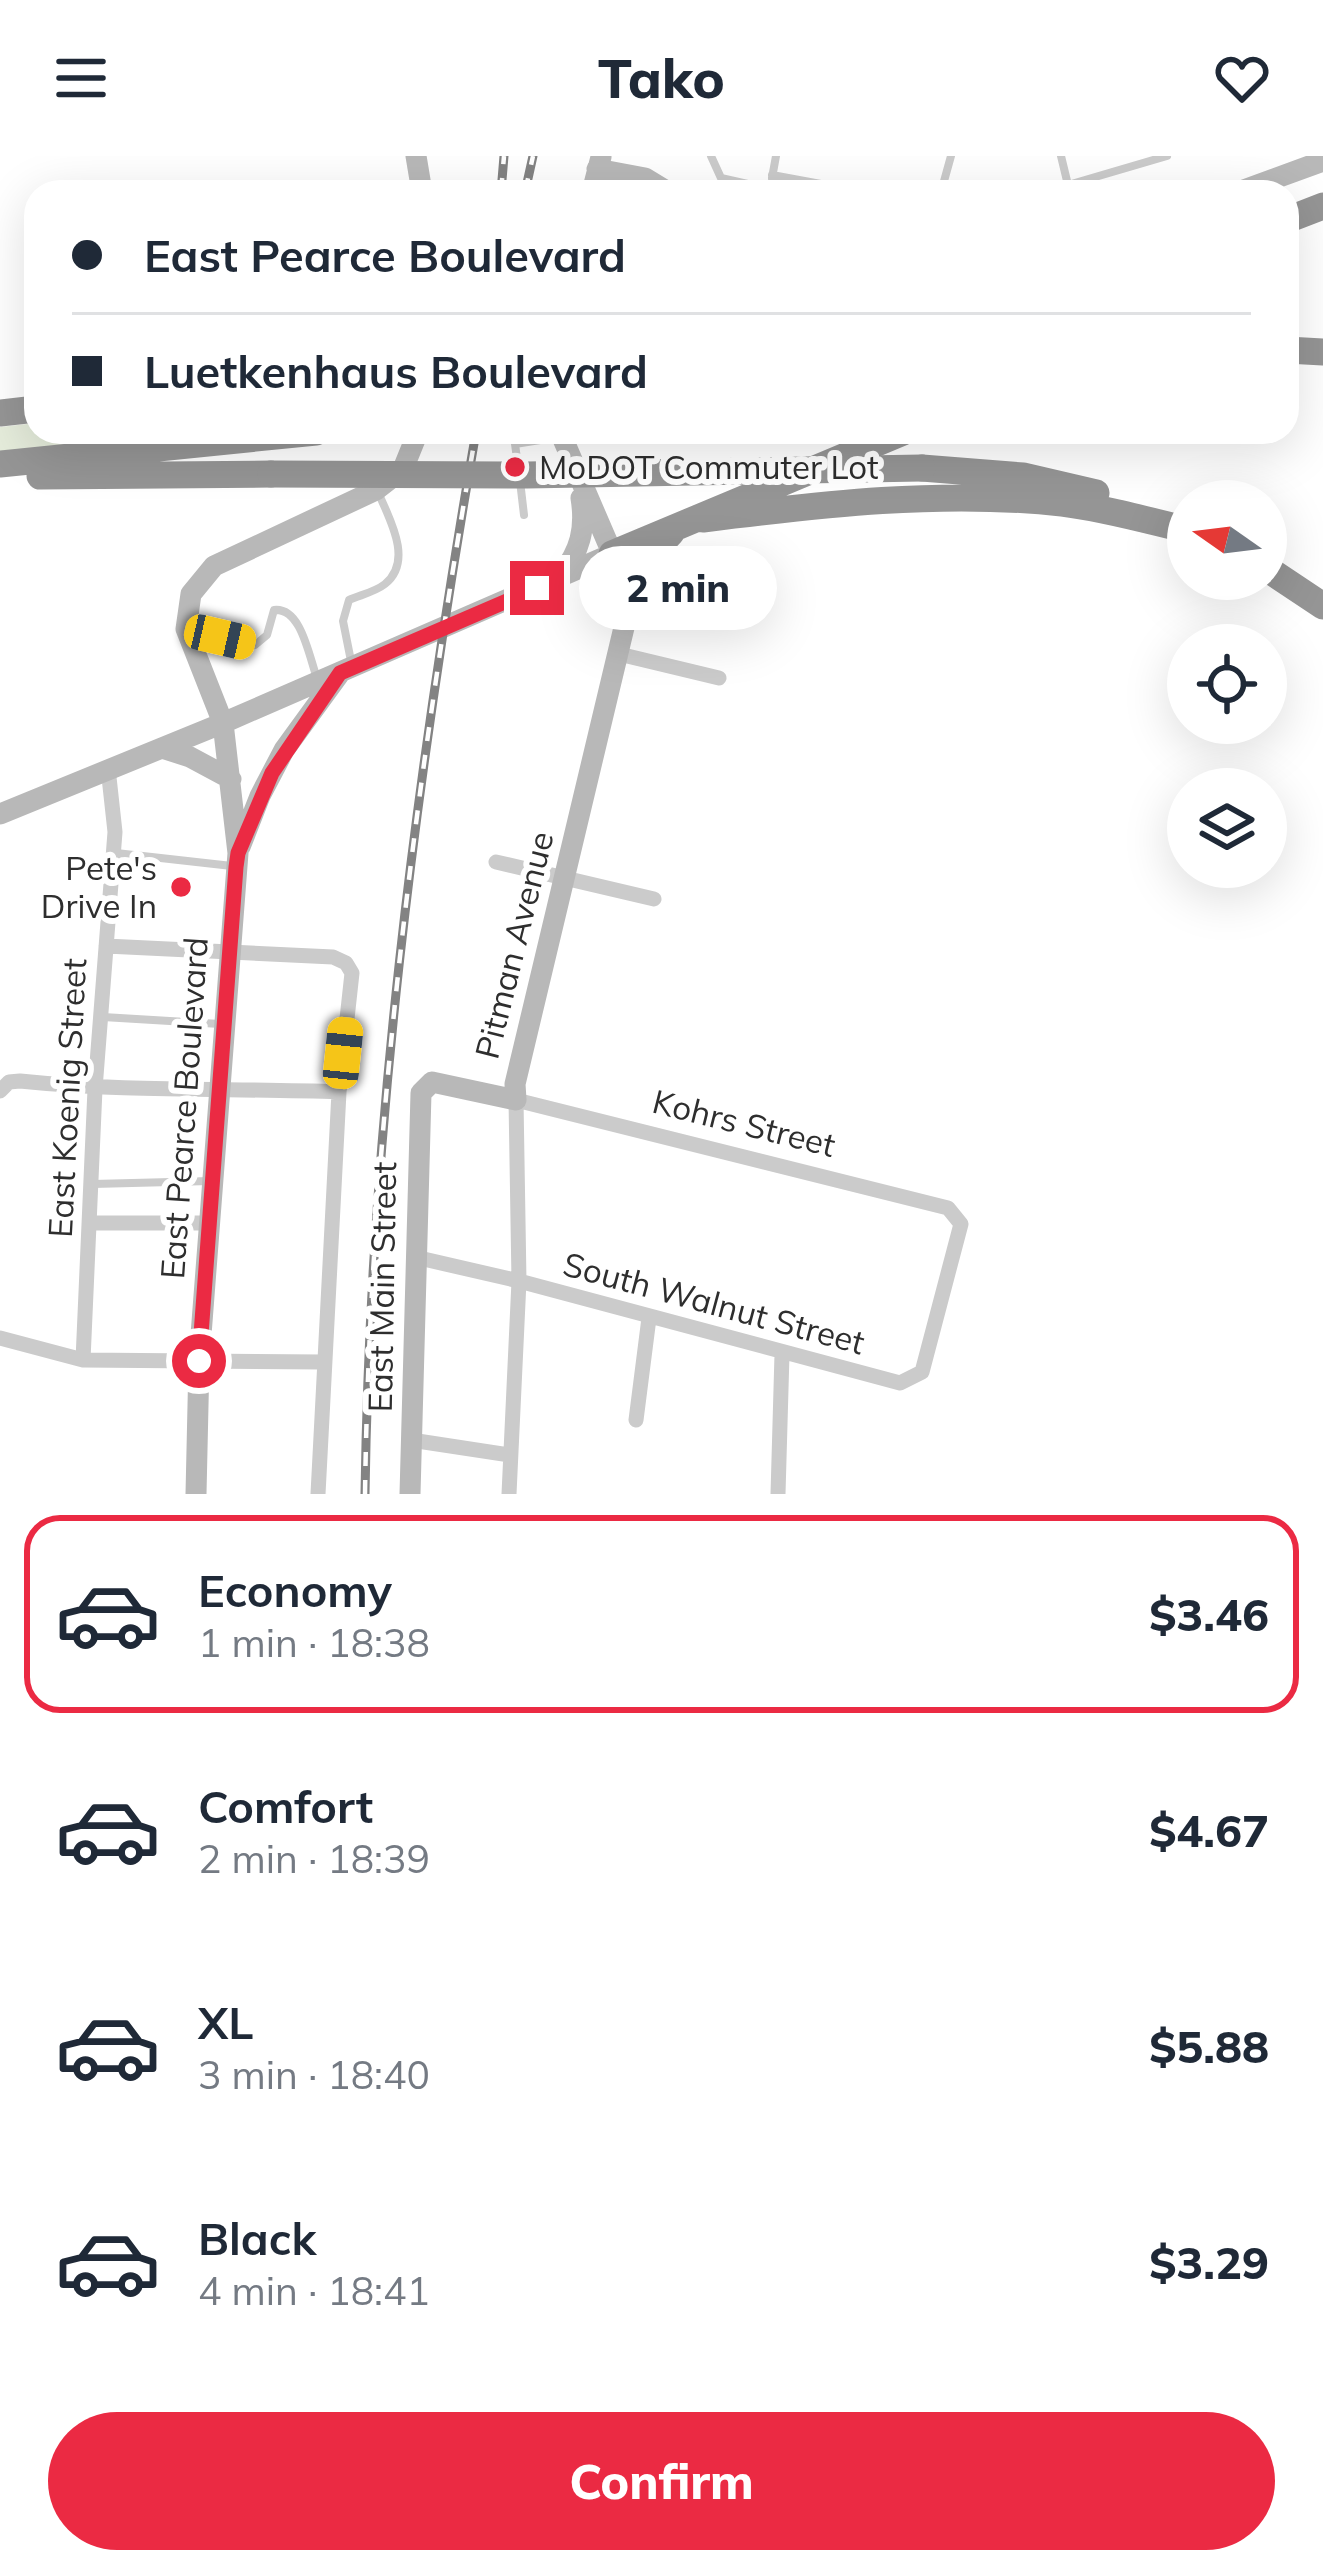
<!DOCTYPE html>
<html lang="en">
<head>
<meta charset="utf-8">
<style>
  body { margin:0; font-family:Mulish,sans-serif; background:#f2f2f3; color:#1f2937; height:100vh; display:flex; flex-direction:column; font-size:45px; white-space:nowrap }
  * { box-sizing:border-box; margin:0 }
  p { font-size:39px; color:#747a83 }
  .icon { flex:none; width:66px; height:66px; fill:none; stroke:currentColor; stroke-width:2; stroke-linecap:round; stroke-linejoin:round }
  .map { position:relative; height:1338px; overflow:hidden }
  .sheet { display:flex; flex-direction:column; background:#fff; flex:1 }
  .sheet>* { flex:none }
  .hud { position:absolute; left:24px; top:24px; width:1275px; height:264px; border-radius:36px; box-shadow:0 12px 48px #0002; display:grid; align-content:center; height:264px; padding:0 48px; background:#fff }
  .needle { width:78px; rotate:284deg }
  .controls { position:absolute; left:1167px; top:324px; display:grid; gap:24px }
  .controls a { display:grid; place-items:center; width:120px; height:120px; border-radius:50%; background:#fff; box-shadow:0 12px 48px #0002; font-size:60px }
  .end { position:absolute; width:54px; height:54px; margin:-27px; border:15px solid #eb2a43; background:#fff; box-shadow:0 0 0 6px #fff }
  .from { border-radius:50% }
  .bubble { position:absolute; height:84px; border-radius:42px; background:#fff; box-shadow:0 12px 48px #0002; font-size:39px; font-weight:800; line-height:84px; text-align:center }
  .car { position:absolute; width:36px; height:72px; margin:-36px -18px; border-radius:15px; box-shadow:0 0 9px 3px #0007; background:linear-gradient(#f5c518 24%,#345 0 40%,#f5c518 0 76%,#345 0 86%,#f5c518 0) }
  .hud b { display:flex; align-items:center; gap:42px; height:114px; font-size:45px }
  .hud b+b { border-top:3px solid #e0e1e3 }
  .hud i { width:30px; height:30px; background:#1f2937 }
  ul { padding:21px 0 0; list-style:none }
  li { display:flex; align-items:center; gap:36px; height:198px; margin:0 24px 18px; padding:0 24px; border:6px solid transparent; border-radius:36px }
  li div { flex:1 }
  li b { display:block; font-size:45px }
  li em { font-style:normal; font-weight:800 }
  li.active { border-color:#eb2a43 }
  li>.icon { width:108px; height:108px; stroke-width:1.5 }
  .primary-button { display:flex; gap:24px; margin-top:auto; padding:24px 48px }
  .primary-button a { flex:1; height:138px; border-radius:72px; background:#eb2a43; color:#fff; font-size:48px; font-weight:800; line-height:138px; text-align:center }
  header { display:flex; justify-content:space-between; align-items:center; height:156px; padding:0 48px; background:#fff; font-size:54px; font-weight:800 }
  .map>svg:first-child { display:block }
  .green { fill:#e5ecdb }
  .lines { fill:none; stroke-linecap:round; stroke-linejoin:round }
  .lane { stroke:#cbcbcb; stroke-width:8 }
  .street { stroke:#cbcbcb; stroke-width:15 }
  .secondary { stroke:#b8b8b8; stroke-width:21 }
  .highway { stroke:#959595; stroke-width:27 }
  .rail-casing { stroke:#838383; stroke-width:9 }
  .rail { stroke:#fff; stroke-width:4.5; stroke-dasharray:14; stroke-linecap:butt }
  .highway-bridge { stroke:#959595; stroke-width:27 }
  .route { stroke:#eb2a43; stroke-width:15 }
  .poi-dot { fill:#eb2a43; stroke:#fff; stroke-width:4.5 }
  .labels { text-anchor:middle; stroke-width:12; stroke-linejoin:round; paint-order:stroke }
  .poi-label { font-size:33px; fill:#2e2e2e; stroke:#fff; text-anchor:start }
  .street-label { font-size:33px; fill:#2e2e2e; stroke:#fff }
</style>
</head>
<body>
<header><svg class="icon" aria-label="menu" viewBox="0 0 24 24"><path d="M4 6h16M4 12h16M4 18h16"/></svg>Tako<svg class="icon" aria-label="heart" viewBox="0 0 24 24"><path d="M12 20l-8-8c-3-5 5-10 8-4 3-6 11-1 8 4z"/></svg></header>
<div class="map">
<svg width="1323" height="1338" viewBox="0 0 1323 1338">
  <rect width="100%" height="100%" fill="#fff"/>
  <!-- green -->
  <path class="green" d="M 36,267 L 36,276 L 197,276 L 0,299 L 0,271 Z"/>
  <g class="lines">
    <!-- lane -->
    <path class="lane" d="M 711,0 L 721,22 L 770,33
      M 1061,0 L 1068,29
      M 772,19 L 837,31 L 841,36
      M 772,22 L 776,0
      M 941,36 L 951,0
      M 1069,36 L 1068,29 L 1167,0
      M 514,276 L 515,288 L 559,281
      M 515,288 L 518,310
      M 520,325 L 524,359
      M 190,474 L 255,489 L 267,479 L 274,454 C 302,451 309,502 318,525
      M 352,510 L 343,465 L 349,444 C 360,439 375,436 385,428 C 414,405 389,362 378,336
      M 116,697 L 232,710
      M 103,861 L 220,868
      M 93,1028 L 210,1025"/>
    <!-- street -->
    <path class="street" d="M 619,498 L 719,522
      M 496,706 L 654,743
      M 106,790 L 333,801 L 346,807 L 352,817 L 339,936 L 318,1338
      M 0,935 L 9,926 L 20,925 C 126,936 232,932 339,936
      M 89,1067 L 208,1067
      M 415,1101 L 519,1125 L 900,1227 L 922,1216 L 961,1068 L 948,1052 L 516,944 L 519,1125 L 509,1338
      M 0,1182 L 83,1204 L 323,1206
      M 83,1204 L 95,933 L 115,676 L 108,612
      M 636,1264 L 649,1162
      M 411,1284 L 510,1299
      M 778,1338 L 782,1198"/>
    <!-- secondary -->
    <path class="secondary" d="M 416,0 L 422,36
      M 597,13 L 645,22 L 668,36
      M 592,36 L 601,1
      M 1238,36 L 1323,5
      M 561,419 C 580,395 586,373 581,342
      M 162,592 L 190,601 L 231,623
      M 0,658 L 223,567 L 612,398
      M 240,691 L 260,640 L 284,594 L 340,517
      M 196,1338 L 199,1205 L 238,697 L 223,567 L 186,473 L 191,438 L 214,410 L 376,334 L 403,313 L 418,276
      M 410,1338 L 421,937 L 432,926 L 516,944 L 515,928 L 627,459 L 628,434 L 560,276"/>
    <!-- highway -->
    <path class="highway" d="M 1287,64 L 1323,50
      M 1287,194 L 1323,196
      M 0,257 L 36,253
      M 0,308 L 316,276
      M 922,312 L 1023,320 L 1096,337
      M 40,320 L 271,318
      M 703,363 C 823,348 941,334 1062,347 C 1104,352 1146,364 1188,374
      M 612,398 L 903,276
      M 1266,412 L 1323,450
      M 629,444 L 654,395 L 671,377"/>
    <!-- rail casing -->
    <g class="rail-casing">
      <path id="rail" d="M 501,36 L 504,0
        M 525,36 L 533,0
        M 365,1338 C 370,982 415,627 476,276"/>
    </g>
    <!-- rail -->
    <use href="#rail" class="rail"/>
    <!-- highway-bridge -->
    <path class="highway-bridge" d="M 271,318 L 527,319 L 922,312"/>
  </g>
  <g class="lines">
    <!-- route -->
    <path class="route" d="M 199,1205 L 236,711 L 238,697 L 272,617 L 340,517 L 537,432"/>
  </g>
  <!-- markers -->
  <g class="poi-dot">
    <circle cx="515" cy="311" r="12"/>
    <circle cx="181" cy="731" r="12"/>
  </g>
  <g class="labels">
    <!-- poi labels -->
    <g class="poi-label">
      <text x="539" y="323">MoDOT Commuter Lot</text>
      <text x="157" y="724" text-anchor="end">Pete's<tspan x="157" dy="38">Drive In</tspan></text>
    </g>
    <!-- street labels -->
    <g class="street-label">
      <text transform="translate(514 789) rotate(-76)" y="12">Pitman Avenue</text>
      <text transform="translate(67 942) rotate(-87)" y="12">East Koenig Street</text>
      <text transform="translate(184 952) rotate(-86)" y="12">East Pearce Boulevard</text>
      <text transform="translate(744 967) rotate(14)" y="12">Kohrs Street</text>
      <text transform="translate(382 1131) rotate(-89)" y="12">East Main Street</text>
      <text transform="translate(714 1147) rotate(15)" y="12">South Walnut Street</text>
    </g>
  </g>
</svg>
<div class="controls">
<a><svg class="needle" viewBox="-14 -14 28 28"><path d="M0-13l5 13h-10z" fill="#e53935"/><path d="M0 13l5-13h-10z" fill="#747a83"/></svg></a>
<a><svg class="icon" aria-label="locate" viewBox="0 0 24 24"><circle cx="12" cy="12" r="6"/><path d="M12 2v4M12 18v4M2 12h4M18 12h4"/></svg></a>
<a><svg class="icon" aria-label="layers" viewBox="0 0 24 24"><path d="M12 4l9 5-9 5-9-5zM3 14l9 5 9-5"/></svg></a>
</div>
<i class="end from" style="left:199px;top:1205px"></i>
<i class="end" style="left:537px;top:432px"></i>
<div class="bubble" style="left:579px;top:390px;width:198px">2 min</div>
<i class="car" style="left:220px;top:481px;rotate:103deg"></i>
<i class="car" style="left:343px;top:897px;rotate:6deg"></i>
<div class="hud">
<b><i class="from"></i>East Pearce Boulevard</b>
<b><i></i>Luetkenhaus Boulevard</b>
</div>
</div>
<section class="sheet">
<ul>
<li class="active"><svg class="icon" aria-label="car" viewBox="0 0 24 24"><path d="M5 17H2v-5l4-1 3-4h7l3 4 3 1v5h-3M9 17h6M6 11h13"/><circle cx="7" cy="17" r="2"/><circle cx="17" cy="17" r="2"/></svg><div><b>Economy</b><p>1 min · 18:38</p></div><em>$3.46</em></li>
<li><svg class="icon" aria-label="car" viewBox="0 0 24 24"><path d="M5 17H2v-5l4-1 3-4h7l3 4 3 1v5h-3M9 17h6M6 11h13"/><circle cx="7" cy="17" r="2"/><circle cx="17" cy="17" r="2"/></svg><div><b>Comfort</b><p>2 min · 18:39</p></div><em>$4.67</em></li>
<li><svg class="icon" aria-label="car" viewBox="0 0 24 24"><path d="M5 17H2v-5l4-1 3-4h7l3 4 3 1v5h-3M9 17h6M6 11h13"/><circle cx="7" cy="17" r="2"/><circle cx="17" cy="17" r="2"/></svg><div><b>XL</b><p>3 min · 18:40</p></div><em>$5.88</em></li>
<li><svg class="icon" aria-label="car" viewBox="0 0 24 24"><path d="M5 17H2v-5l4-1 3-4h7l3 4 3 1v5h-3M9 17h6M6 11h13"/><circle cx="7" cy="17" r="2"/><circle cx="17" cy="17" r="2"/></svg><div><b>Black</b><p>4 min · 18:41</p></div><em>$3.29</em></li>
</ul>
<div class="primary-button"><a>Confirm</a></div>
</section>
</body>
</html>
